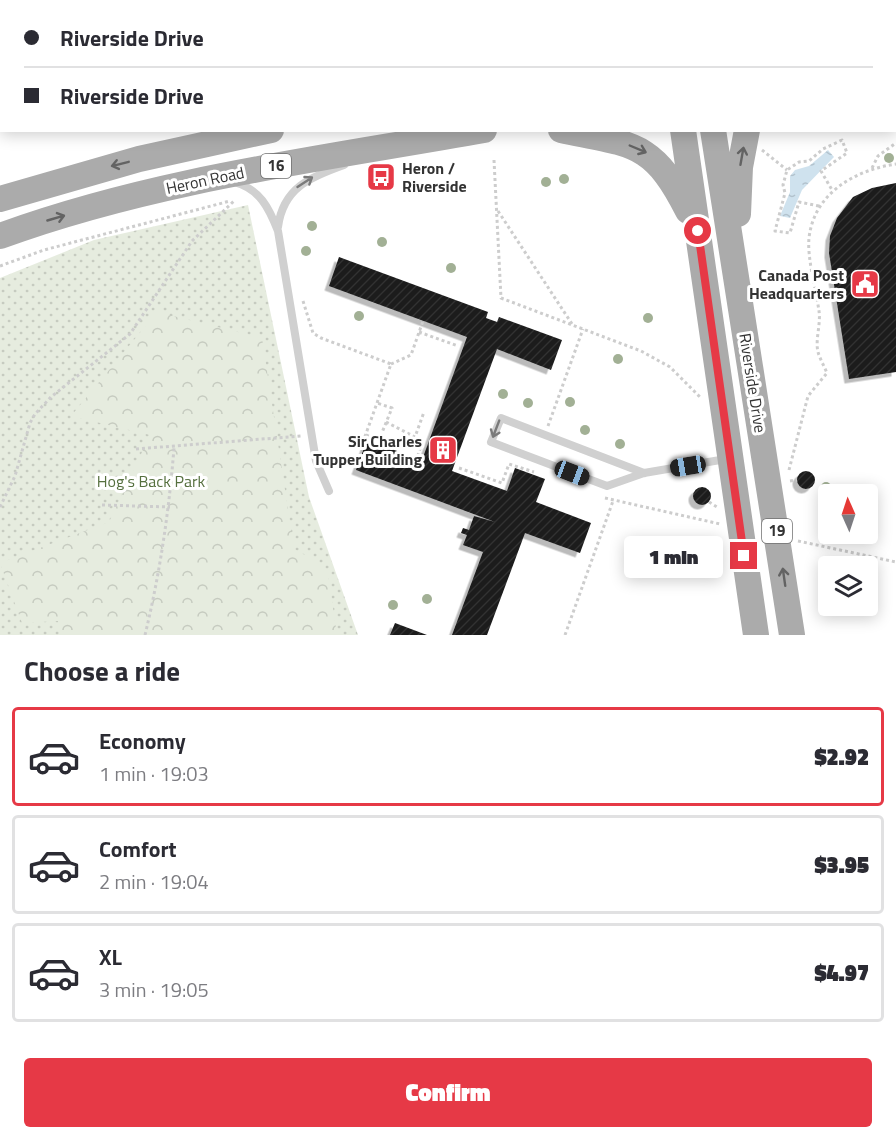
<!DOCTYPE html>
<html lang="en">
<head>
<meta charset="utf-8">
<style>
  body { margin:0; font-family:"Titillium Web",sans-serif; background:#f7f7f7; color:#2b2b33; height:100vh; display:flex; flex-direction:column; font-size:22px; white-space:nowrap }
  * { box-sizing:border-box; margin:0 }
  p { font-size:20px; color:#7c7c81 }
  .icon { flex:none; width:33px; height:33px; fill:none; stroke:currentColor; stroke-width:2; stroke-linecap:round; stroke-linejoin:round }
  .map { position:relative; height:635px; overflow:hidden }
  .panel { display:flex; flex-direction:column; background:#fff; flex:1 }
  .panel>* { flex:none }
  .banner { position:absolute; left:0px; top:0px; width:897px; height:132px; box-shadow:0 3px 15px #0003; display:grid; align-content:center; height:132px; padding:0 24px; background:#fff }
  .needle { width:39px; rotate:357deg }
  .tools { position:absolute; left:818px; top:484px; display:grid; gap:12px }
  .tools a { display:grid; place-items:center; width:60px; height:60px; border-radius:6px; background:#fff; box-shadow:0 3px 15px #0003; font-size:30px }
  .end { position:absolute; width:27px; height:27px; margin:-14px; border:8px solid #e63946; background:#fff; box-shadow:0 0 0 3px #fff }
  .from { border-radius:50% }
  .bubble { position:absolute; height:42px; border-radius:6px; background:#fff; box-shadow:0 3px 15px #0003; font-size:20px; font-weight:800; line-height:42px; text-align:center }
  .car { position:absolute; width:18px; height:36px; margin:-18px -9px; border-radius:8px; box-shadow:0 0 4px 2px #0007; background:linear-gradient(#222 24%,#8ab4d8 0 40%,#222 0 76%,#8ab4d8 0 86%,#222 0) }
  .banner b { display:flex; align-items:center; gap:21px; height:57px; font-size:22px }
  .banner b+b { border-top:2px solid #e1e1e2 }
  .banner i { width:15px; height:15px; background:#2b2b33 }
  ul { padding:0; list-style:none }
  li { display:flex; align-items:center; gap:18px; height:99px; margin:0 12px 9px; padding:0 12px; border:3px solid #e1e1e2; border-radius:6px }
  li div { flex:1 }
  li b { display:block; font-size:22px }
  li em { font-style:normal; font-weight:800 }
  li.current { border-color:#e63946 }
  li>.icon { width:54px; height:54px; stroke-width:1.5 }
  h2 { padding:0 24px; font-size:27px; line-height:72px }
  .action { display:flex; gap:12px; margin-top:auto; padding:12px 24px }
  .action a { flex:1; height:69px; border-radius:6px; background:#e63946; color:#fff; font-size:24px; font-weight:800; line-height:69px; text-align:center }
  .map>svg:first-child { display:block }
  .grass { fill:url(#grass-dots) }
  .forest { fill:url(#forest-crowns) }
  .water { fill:url(#water-ripples) }
  .building { fill:url(#building-hatch); filter:url(#shadow) }
  .lines { fill:none; stroke-linecap:round; stroke-linejoin:round }
  .path { stroke:#cdcdcd; stroke-width:3; stroke-dasharray:3 3; stroke-linecap:butt }
  .lane { stroke:#d0d0d0; stroke-width:8 }
  .primary { stroke:#ababab; stroke-width:26 }
  .tree { fill:#a2b095 }
  .oneway { stroke:#636363 }
  .oneway2 { stroke:#7a7a7a }
  .route { stroke:#e63946; stroke-width:8 }
  .labels { text-anchor:middle; stroke-width:6; stroke-linejoin:round; paint-order:stroke }
  .shield { fill:#fff; stroke:#707070; stroke-width:1.5 }
  .shield-label { font-size:15px; font-weight:bold; fill:#333 }
  .poi-label { font-size:16px; font-weight:bold; fill:#333; stroke:#fff; text-anchor:end }
  .street-label { font-size:16px; fill:#333; stroke:#fff }
  .park-label { font-size:16px; fill:#56703f; stroke:#fff }
</style>
</head>
<body>
<div class="map">
<svg width="896" height="635" viewBox="0 0 896 635">
  <defs>
    <pattern id="grass-dots" width="8" height="8" patternUnits="userSpaceOnUse" patternTransform="scale(1.5)"><rect width="8" height="8" fill="#e6ecdf"/><path d="M2 2h.1M6 6h.1" fill="none" stroke="#c6cbc0" stroke-width="1.8" stroke-linecap="round"/></pattern>
    <pattern id="forest-crowns" width="20" height="18" patternUnits="userSpaceOnUse" patternTransform="scale(1.5)"><rect width="20" height="18" fill="#e6ecdf"/><path d="M2 6a3 3 0 1 1 6 0M12 15a3 3 0 1 1 6 0" fill="none" stroke="#c6cbc0"/></pattern>
    <pattern id="water-ripples" width="26" height="14" patternUnits="userSpaceOnUse" patternTransform="scale(1.5)"><rect width="26" height="14" fill="#cfe2ee"/><path d="M2 4q2-2 4 0t4 0M15 11q2-2 4 0t4 0" fill="none" stroke="#b2c2cd"/></pattern>
    <pattern id="building-hatch" width="6" height="6" patternUnits="userSpaceOnUse" patternTransform="scale(1.5)"><rect width="6" height="6" fill="#1a1a1a"/><path d="M-1 1l2-2M0 6l6-6M5 7l2-2" fill="none" stroke="#333"/></pattern>
    <filter id="shadow"><feDropShadow dx="-4.5" dy="4.5" stdDeviation="0" flood-color="#0004"/></filter>
  </defs>
  <rect width="100%" height="100%" fill="#fff"/>
  <!-- grass -->
  <path class="grass" d="M 0,0 L 295,0 L 296,1 L 2,2 L 0,63 Z
    M 248,205 L 309,497 L 358,635 L 0,635 L 0,278 L 94,240 Z"/>
  <!-- forest -->
  <path class="forest" d="M 157,312 L 262,338 L 294,549 L 314,560 L 328,574 L 337,635 L 61,635 L 58,621 L 22,623 L 0,563 L 109,522 L 150,435 L 71,416 Z"/>
  <!-- water -->
  <path class="water" d="M 828,150 L 834,157 L 802,190 L 790,218 L 780,216 L 790,192 L 790,176 L 795,170 L 809,166 Z"/>
  <!-- building -->
  <path class="building" d="M 896,183 L 896,372 L 849,379 L 829,253 L 830,236 L 837,218 L 853,197 L 872,188 Z
    M 339,257 L 488,312 L 486,318 L 497,322 L 499,317 L 562,340 L 551,370 L 497,349 L 452,471 L 507,491 L 515,468 L 545,479 L 536,502 L 591,523 L 580,553 L 525,533 L 487,635 L 452,635 L 483,552 L 463,545 L 467,535 L 461,533 L 463,528 L 469,530 L 474,516 L 495,522 L 356,470 L 367,440 L 422,460 L 467,337 L 329,286 Z
    M797 480a9 9 0 1 1 18 0a9 9 0 1 1-18 0Z
    M693 496a9 9 0 1 1 18 0a9 9 0 1 1-18 0Z
    M 395,623 L 427,635 L 390,635 Z"/>
  <g class="lines">
    <!-- path -->
    <path class="path" d="M 188,0 L 190,2
      M 81,2 L 83,0
      M 0,47 L 2,47
      M 762,150 L 787,170
      M 494,160 L 501,298 L 641,351 L 670,367 L 700,397
      M 872,168 L 878,156 L 896,143
      M 819,206 L 799,202 L 790,233 L 775,231 L 785,193 L 783,185 L 787,170 L 799,162 L 809,161 L 823,149 L 842,140 L 847,153 L 821,171 L 832,190
      M 498,211 L 572,324
      M 0,266 L 44,250 L 230,201
      M 303,301 L 313,333 L 321,338 L 391,364 L 363,442
      M 419,332 L 458,346
      M 391,364 L 411,355 L 423,321
      M 386,422 L 415,437 L 424,412
      M 548,426 L 583,329
      M 366,435 L 379,440 L 392,408 L 377,403
      M 415,437 L 413,440 L 422,443 L 418,455
      M 136,449 L 301,436
      M 459,468 L 502,483 L 509,464 L 534,472
      M 789,470 L 808,396 L 827,373 C 824,366 820,359 818,352 C 815,340 821,324 819,311 C 816,290 807,258 809,238 C 814,193 855,170 896,164
      M 790,481 L 797,480
      M 605,498 L 720,524
      M 709,502 L 717,507
      M 102,505 L 170,507
      M 0,507 L 15,476 L 30,423 L 35,414 L 51,397 L 130,334 L 192,241 L 235,200
      M 798,541 L 896,562
      M 145,635 C 160,573 169,511 174,448
      M 565,635 L 613,501"/>
    <!-- lane -->
    <path class="lane" d="M 0,72 L 2,71
      M 0,85 L 2,84
      M 234,182 C 260,189 269,208 278,231 L 316,461 L 329,491
      M 278,227 C 283,188 310,177 344,165
      M 644,473 L 501,418 L 491,442 L 607,486 L 644,473 L 726,459"/>
    <!-- primary -->
    <path class="primary" d="M 662,0 L 662,2
      M 703,0 L 705,2
      M 640,2 L 640,0
      M 561,130 C 633,145 653,141 688,211
      M 683,130 L 756,635
      M 713,130 L 792,635
      M 0,199 L 139,159 L 271,130
      M 738,214 L 740,167 L 747,130
      M 0,236 C 156,179 322,159 484,130"/>
  </g>
  <!-- trees -->
  <g class="tree">
    <circle cx="889" cy="158" r="5"/>
    <circle cx="564" cy="179" r="5"/>
    <circle cx="546" cy="182" r="5"/>
    <circle cx="312" cy="226" r="5"/>
    <circle cx="382" cy="242" r="5"/>
    <circle cx="306" cy="251" r="5"/>
    <circle cx="451" cy="268" r="5"/>
    <circle cx="359" cy="316" r="5"/>
    <circle cx="648" cy="318" r="5"/>
    <circle cx="618" cy="359" r="5"/>
    <circle cx="503" cy="394" r="5"/>
    <circle cx="570" cy="402" r="5"/>
    <circle cx="528" cy="403" r="5"/>
    <circle cx="585" cy="430" r="5"/>
    <circle cx="620" cy="444" r="5"/>
    <circle cx="826" cy="487" r="5"/>
    <circle cx="427" cy="599" r="5"/>
    <circle cx="393" cy="605" r="5"/>
  </g>
  <!-- one-way arrows -->
  <defs><path id="oneway-shaft" d="M-6 0H5M1.5-3L5.5 0L1.5 3" fill="none" stroke-width="1.6" stroke-linecap="round" stroke-linejoin="round" transform="scale(1.5)"/></defs>
  <g class="oneway">
    <use href="#oneway-shaft" transform="translate(638 149) rotate(23)"/>
    <use href="#oneway-shaft" transform="translate(742 156) rotate(-80)"/>
    <use href="#oneway-shaft" transform="translate(120 164) rotate(166)"/>
    <use href="#oneway-shaft" transform="translate(56 218) rotate(-16)"/>
    <use href="#oneway-shaft" transform="translate(784 577) rotate(-98)"/>
  </g>
  <g class="oneway2">
    <use href="#oneway-shaft" transform="translate(305 182) rotate(-33)"/>
    <use href="#oneway-shaft" transform="translate(496 429) rotate(111)"/>
  </g>
  <g class="lines">
    <!-- route -->
    <path class="route" d="M 698,231 L 744,556"/>
  </g>
  <!-- icons -->
  <defs>
    <g id="bus-square" transform="scale(1.5)"><rect x="-9" y="-9" width="18" height="18" rx="4" fill="#e63946" stroke="#fff"/><path d="M-5-6H5V4H4V6H2V4H-2V6H-4V4H-5ZM-3.5-4V0h7V-4ZM-3.5 1.2v1.5H-2V1.2ZM2 1.2v1.5H3.5V1.2Z" fill="#fff"/></g>
    <g id="civic-square" transform="scale(1.5)"><rect x="-9" y="-9" width="18" height="18" rx="4" fill="#e63946" stroke="#fff"/><path d="M-.6-6.5H3V-4.5H.6V-3L4-1V1h2V6H-6V1h2V-1L-.6-3ZM-1.2 2.5V6h2.4V2.5Z" fill="#fff"/></g>
    <g id="building-square" transform="scale(1.5)"><rect x="-9" y="-9" width="18" height="18" rx="4" fill="#e63946" stroke="#fff"/><path d="M-4-6H4V6H1V3H-1V6H-4ZM-2.5-4.3h1.7v1.8h-1.7ZM.8-4.3h1.7v1.8H.8ZM-2.5-1h1.7V.8h-1.7ZM.8-1h1.7V.8H.8Z" fill="#fff"/></g>
  </defs>
  <g fill-rule="evenodd">
    <use href="#bus-square" x="381" y="177"/>
    <use href="#civic-square" x="865" y="284"/>
    <use href="#building-square" x="443" y="450"/>
  </g>
  <g class="labels">
    <!-- shield labels -->
    <g class="shield">
      <rect x="261" y="154" width="30" height="24" rx="4.5"/>
      <rect x="762" y="519" width="30" height="24" rx="4.5"/>
    </g>
    <g class="shield-label">
      <text x="276" y="171">16</text>
      <text x="777" y="536">19</text>
    </g>
    <!-- poi labels -->
    <g class="poi-label">
      <text x="402" y="174" text-anchor="start">Heron /<tspan x="402" dy="18">Riverside</tspan></text>
      <text x="844" y="281">Canada Post<tspan x="844" dy="18">Headquarters</tspan></text>
      <text x="422" y="447">Sir Charles<tspan x="422" dy="18">Tupper Building</tspan></text>
    </g>
    <!-- street labels -->
    <g class="street-label">
      <text transform="translate(205 180) rotate(-12)" y="6">Heron Road</text>
      <text transform="translate(753 383) rotate(81)" y="6">Riverside Drive</text>
    </g>
    <!-- park labels -->
    <g class="park-label">
      <text x="151" y="487">Hog's Back Park</text>
    </g>
  </g>
</svg>
<div class="tools">
<a><svg class="needle" viewBox="-14 -14 28 28"><path d="M0-13l5 13h-10z" fill="#e53935"/><path d="M0 13l5-13h-10z" fill="#7c7c81"/></svg></a>
<a><svg class="icon" aria-label="layers" viewBox="0 0 24 24"><path d="M12 4l9 5-9 5-9-5zM3 14l9 5 9-5"/></svg></a>
</div>
<i class="end from" style="left:698px;top:231px"></i>
<i class="end" style="left:744px;top:556px"></i>
<div class="bubble" style="left:624px;top:536px;width:99px">1 min</div>
<i class="car" style="left:688px;top:466px;rotate:261deg"></i>
<i class="car" style="left:572px;top:473px;rotate:111deg"></i>
<div class="banner">
<b><i class="from"></i>Riverside Drive</b>
<b><i></i>Riverside Drive</b>
</div>
</div>
<section class="panel">
<h2>Choose a ride</h2>
<ul>
<li class="current"><svg class="icon" aria-label="car" viewBox="0 0 24 24"><path d="M5 17H2v-5l4-1 3-4h7l3 4 3 1v5h-3M9 17h6M6 11h13"/><circle cx="7" cy="17" r="2"/><circle cx="17" cy="17" r="2"/></svg><div><b>Economy</b><p>1 min · 19:03</p></div><em>$2.92</em></li>
<li><svg class="icon" aria-label="car" viewBox="0 0 24 24"><path d="M5 17H2v-5l4-1 3-4h7l3 4 3 1v5h-3M9 17h6M6 11h13"/><circle cx="7" cy="17" r="2"/><circle cx="17" cy="17" r="2"/></svg><div><b>Comfort</b><p>2 min · 19:04</p></div><em>$3.95</em></li>
<li><svg class="icon" aria-label="car" viewBox="0 0 24 24"><path d="M5 17H2v-5l4-1 3-4h7l3 4 3 1v5h-3M9 17h6M6 11h13"/><circle cx="7" cy="17" r="2"/><circle cx="17" cy="17" r="2"/></svg><div><b>XL</b><p>3 min · 19:05</p></div><em>$4.97</em></li>
</ul>
<div class="action"><a>Confirm</a></div>
</section>
</body>
</html>
